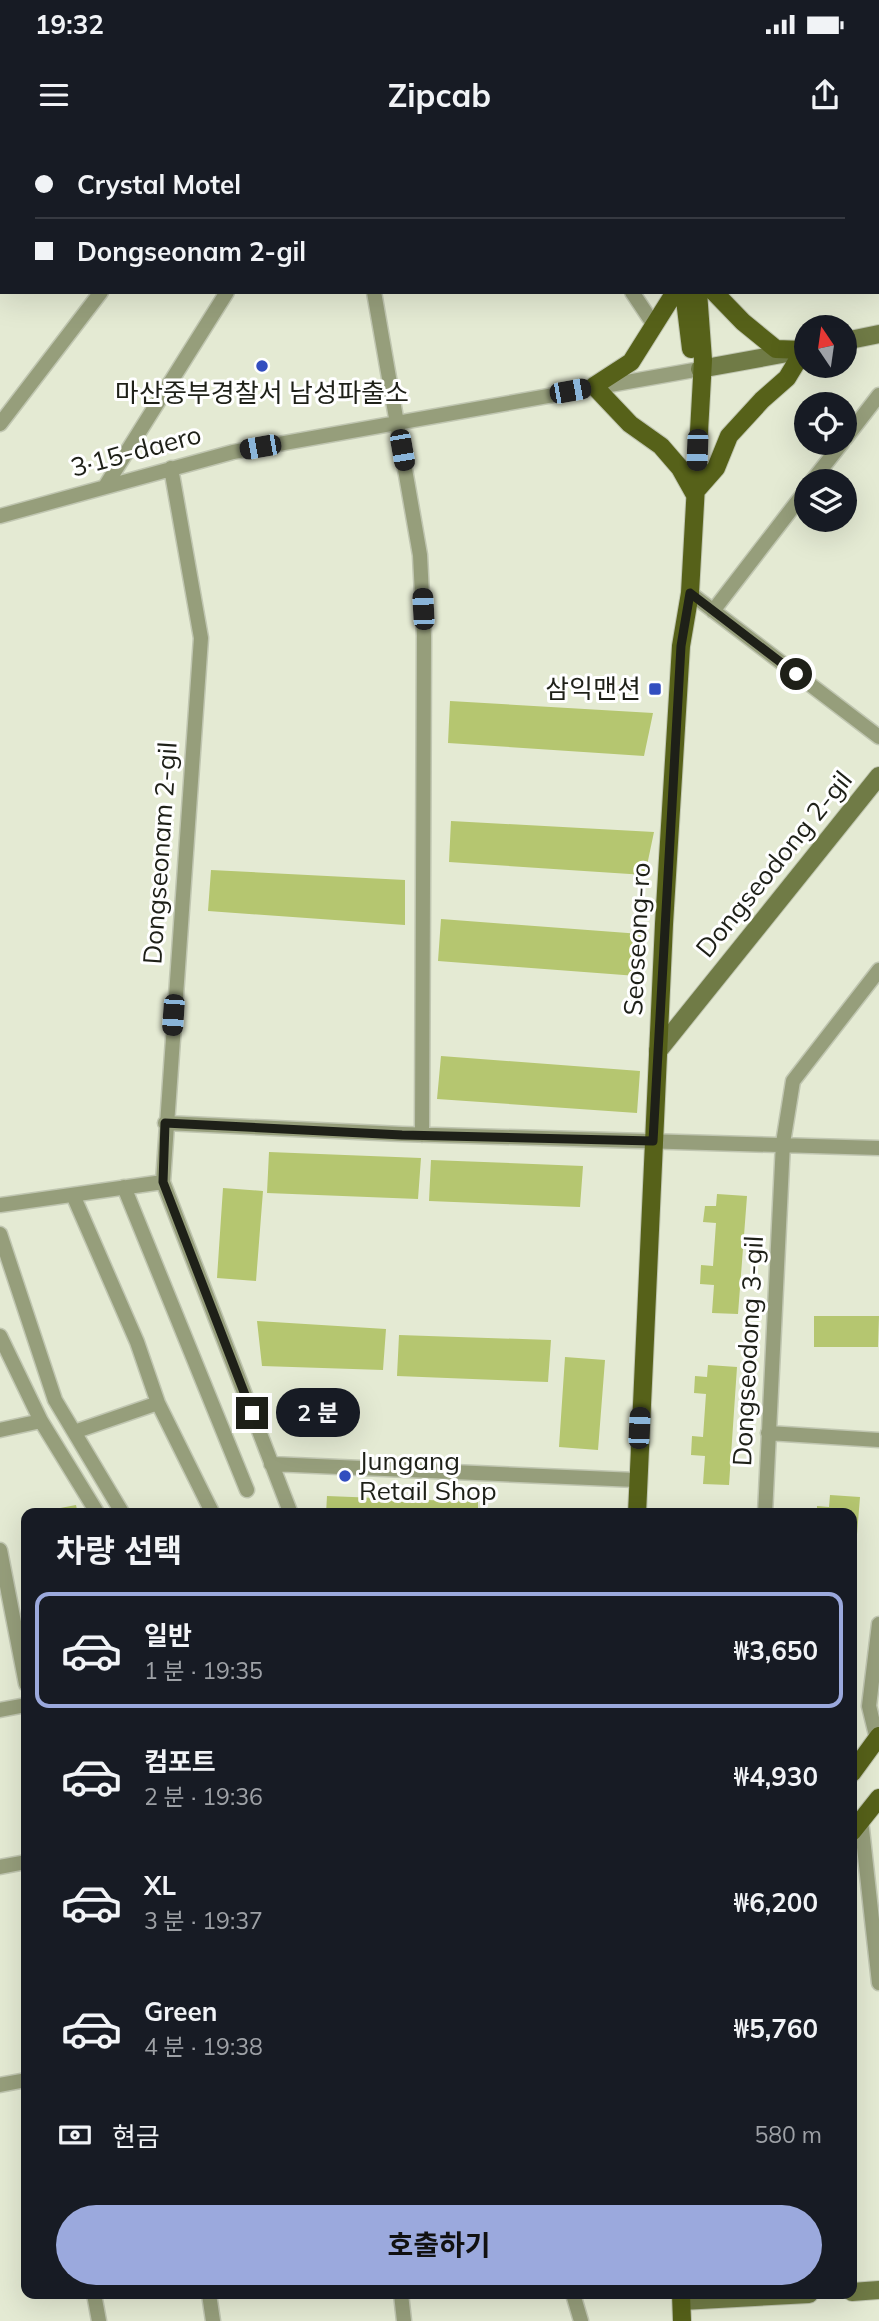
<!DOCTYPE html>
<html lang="ko">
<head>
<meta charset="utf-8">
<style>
  body { margin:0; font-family:Mulish,"Noto Sans KR",sans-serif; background:#242831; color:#f1f3f6; height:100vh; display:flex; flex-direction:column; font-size:26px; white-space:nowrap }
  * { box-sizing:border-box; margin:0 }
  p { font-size:23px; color:#9ea1a6 }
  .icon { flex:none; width:38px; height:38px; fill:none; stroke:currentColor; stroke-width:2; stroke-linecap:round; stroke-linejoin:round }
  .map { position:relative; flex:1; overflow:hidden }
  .side { position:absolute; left:21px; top:1368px; width:836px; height:791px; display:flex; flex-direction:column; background:#171b24; border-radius:14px; box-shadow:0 7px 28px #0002 }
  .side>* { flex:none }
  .banner { position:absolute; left:0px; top:0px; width:880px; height:154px; box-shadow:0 7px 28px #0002; display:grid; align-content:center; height:154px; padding:0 35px; background:#171b24 }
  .needle { width:46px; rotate:347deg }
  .buttons { position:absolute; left:794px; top:175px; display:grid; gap:14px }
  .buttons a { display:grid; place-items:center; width:63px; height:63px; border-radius:50%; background:#171b24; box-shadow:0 7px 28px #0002; font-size:35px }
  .end { position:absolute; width:32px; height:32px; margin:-16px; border:9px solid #1e2018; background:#fff; box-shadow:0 0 0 4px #fff }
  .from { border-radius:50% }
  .bubble { position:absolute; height:49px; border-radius:24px; background:#171b24; box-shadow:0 7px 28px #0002; font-size:23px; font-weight:700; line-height:49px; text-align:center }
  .car { position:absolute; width:21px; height:42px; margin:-21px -10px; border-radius:9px; box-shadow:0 0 5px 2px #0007; background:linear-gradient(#222 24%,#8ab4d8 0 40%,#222 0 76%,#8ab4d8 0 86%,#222 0) }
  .banner b { display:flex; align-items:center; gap:24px; height:66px; font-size:26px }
  .banner b+b { border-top:2px solid #363941 }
  .banner i { width:18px; height:18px; background:#f1f3f6 }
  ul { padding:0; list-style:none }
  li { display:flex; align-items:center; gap:21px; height:116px; margin:0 14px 10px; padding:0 21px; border:4px solid transparent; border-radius:14px }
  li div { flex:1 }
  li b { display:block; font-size:26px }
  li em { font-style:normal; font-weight:700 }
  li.selected { border-color:#9ba9dd }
  li>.icon { width:63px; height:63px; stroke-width:1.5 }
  h2 { padding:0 35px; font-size:32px; line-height:84px }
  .pay { display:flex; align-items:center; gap:18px; height:77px; padding:0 35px; font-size:26px }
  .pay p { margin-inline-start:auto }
  .primary-button { display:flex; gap:14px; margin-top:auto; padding:14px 35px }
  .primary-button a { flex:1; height:80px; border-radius:42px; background:#9ba9dd; color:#111; font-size:28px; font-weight:700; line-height:80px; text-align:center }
  .status { display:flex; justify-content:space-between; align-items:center; height:49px; padding:0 35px; background:#171b24; direction:ltr }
  .status svg { height:19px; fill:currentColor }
  header { display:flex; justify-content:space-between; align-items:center; height:91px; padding:0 35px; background:#171b24; font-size:32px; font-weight:700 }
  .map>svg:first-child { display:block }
  .building { fill:#b5c670 }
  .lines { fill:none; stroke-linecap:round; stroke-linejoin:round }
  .minor-casing { stroke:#c0c6b1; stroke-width:17 }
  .secondary-casing { stroke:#c0c6b1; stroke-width:20 }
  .primary-casing { stroke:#c0c6b1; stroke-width:20 }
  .minor { stroke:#969e7b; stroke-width:14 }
  .secondary { stroke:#707b46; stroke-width:18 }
  .primary { stroke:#566119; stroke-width:18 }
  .route { stroke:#1e2018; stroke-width:9 }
  .poi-dot { fill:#324ebf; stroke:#fff; stroke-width:2.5 }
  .labels { text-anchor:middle; stroke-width:6; stroke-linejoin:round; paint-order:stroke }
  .poi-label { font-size:26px; fill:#1e2018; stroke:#fff }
  .street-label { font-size:26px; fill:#1e2018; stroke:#fff }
</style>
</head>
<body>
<div class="status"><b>19:32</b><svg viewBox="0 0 49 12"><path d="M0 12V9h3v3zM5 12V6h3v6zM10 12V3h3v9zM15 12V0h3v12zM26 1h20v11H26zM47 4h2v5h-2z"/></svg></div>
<header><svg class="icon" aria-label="menu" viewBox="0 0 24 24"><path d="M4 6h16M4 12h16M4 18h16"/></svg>Zipcab<svg class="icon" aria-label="share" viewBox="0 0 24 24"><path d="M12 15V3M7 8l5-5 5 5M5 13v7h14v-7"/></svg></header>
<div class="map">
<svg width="879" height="2181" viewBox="0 0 879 2181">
  <rect width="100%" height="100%" fill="#e4ead3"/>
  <!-- building -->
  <path class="building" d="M 450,561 L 653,573 L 644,616 L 448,603 Z
    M 451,681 L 654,692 L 645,735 L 449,722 Z
    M 211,730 L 405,740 L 405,785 L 208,771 Z
    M 441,779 L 641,794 L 637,836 L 438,821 Z
    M 441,916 L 640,931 L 637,973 L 437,959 Z
    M 269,1012 L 421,1018 L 418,1059 L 267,1053 Z
    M 431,1020 L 583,1026 L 580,1067 L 429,1061 Z
    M 223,1048 L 263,1051 L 256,1141 L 217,1138 Z
    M 717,1054 L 747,1056 L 738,1174 L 712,1173 L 714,1145 L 700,1144 L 701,1125 L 713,1126 L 716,1083 L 703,1082 L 705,1066 L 716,1066 Z
    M 814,1176 L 879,1176 L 878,1207 L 814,1207 Z
    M 257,1181 L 386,1189 L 383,1230 L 262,1226 Z
    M 399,1195 L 551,1200 L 548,1242 L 397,1236 Z
    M 565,1217 L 605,1220 L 598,1310 L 559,1307 Z
    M 708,1225 L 737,1227 L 729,1345 L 703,1344 L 705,1316 L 691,1315 L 692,1296 L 703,1297 L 706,1254 L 694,1253 L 695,1236 L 707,1237 Z
    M 830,1355 L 860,1357 L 854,1432 L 852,1374 L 817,1374 L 817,1366 L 829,1367 Z
    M 327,1356 L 478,1362 L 478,1374 L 326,1374 Z
    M 76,1365 L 78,1374 L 56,1374 L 55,1369 Z"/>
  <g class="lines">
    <!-- minor casing -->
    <g class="minor-casing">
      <path id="minor" d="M 114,0 L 116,2
        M 531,0 L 532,2
        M 20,2 L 21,0
        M 217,2 L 218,0
        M 336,2 L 337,0
        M 0,51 L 2,46
        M 374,152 L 420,415 L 424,496 L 422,995
        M 632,152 L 654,185
        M 0,284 L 101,152
        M 845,299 L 879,255
        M 171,328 L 201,498 L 163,1042 L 291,1374
        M 812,341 L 842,303
        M 106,345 L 227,152
        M 0,376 L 233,312 L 700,229
        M 690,453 L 879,597
        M 713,471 L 807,349
        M 165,983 L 402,994 L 879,1008
        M 124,1047 L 247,1350
        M 73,1055 L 137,1202 L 158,1263
        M 0,1065 L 163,1042
        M 0,1094 L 55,1260 L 123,1374
        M 0,1196 L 41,1281 L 98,1374
        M 0,1290 L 41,1281
        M 74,1292 L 158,1263 L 213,1374
        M 768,1293 L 879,1300
        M 271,1324 L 636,1340
        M 765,1374 L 783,1003 L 793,941 L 879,830
        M 0,1410 L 26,1544
        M 0,1570 L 26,1565
        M 877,1599 L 869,1566 L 879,1484
        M 861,1680 L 879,1843
        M 0,1727 L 26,1722
        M 0,1945 L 26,1940
        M 94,2154 L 99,2181
        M 209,2154 L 213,2181
        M 401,2154 L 404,2181
        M 573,2154 L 581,2181"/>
    </g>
    <!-- secondary casing -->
    <g class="secondary-casing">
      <path id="secondary" d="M 845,201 L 879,194
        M 700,229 L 793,212
        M 658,911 L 879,636
        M 852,2152 L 879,2150
        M 682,2161 L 809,2154"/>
    </g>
    <!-- primary casing -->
    <g class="primary-casing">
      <path id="primary" d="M 657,0 L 658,2
        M 677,0 L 677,2
        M 675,152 L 631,222 L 594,246 L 630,284 L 661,306 L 680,328 L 694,353 L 716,328 L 729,296 L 762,260 L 787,238 L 804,210 L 776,209 L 743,182 L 714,152
        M 684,152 L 691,209
        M 637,1374 L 664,784 L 681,506 L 690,453 L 703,220 L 698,152
        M 852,1633 L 879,1596
        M 852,1692 L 879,1658
        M 681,2154 L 682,2181"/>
    </g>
    <!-- minor -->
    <use href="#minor" class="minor"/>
    <!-- secondary -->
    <use href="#secondary" class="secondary"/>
    <!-- primary -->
    <use href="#primary" class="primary"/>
  </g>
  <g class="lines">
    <!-- route -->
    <path class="route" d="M 252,1273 L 163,1042 L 165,983 L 402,995 L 653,1001 L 681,506 L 690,453 L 796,534"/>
  </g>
  <!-- markers -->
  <g class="poi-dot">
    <circle cx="262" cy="226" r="7"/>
    <rect x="648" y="542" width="14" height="14" rx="3.5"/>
    <circle cx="345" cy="1336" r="7"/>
  </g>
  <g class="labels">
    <!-- poi labels -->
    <g class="poi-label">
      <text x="262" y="262">마산중부경찰서 남성파출소</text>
      <text x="641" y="558" text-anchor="end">삼익맨션</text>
      <text x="359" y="1330" text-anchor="start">Jungang<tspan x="359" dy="30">Retail Shop</tspan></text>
    </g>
    <!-- street labels -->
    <g class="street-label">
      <text transform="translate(136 311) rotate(-15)" y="9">3·15-daero</text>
      <text transform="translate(160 713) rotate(-86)" y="9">Dongseonam 2-gil</text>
      <text transform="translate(774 724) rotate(-51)" y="9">Dongseodong 2-gil</text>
      <text transform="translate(637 799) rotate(-87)" y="9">Seoseong-ro</text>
      <text transform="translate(748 1211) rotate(-87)" y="9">Dongseodong 3-gil</text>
    </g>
  </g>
</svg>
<div class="buttons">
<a><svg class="needle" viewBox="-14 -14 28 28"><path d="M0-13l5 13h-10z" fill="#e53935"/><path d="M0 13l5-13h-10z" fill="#9ea1a6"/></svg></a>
<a><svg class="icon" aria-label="locate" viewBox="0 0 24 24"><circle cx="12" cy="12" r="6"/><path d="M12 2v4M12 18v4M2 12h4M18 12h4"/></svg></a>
<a><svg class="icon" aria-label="layers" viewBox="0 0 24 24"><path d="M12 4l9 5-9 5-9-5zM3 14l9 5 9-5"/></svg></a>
</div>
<i class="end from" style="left:796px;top:534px"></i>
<i class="end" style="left:252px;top:1273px"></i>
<div class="bubble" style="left:276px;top:1248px;width:84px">2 분</div>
<i class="car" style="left:570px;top:251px;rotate:80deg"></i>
<i class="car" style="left:260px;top:307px;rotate:260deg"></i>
<i class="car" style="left:402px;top:310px;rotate:170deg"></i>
<i class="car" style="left:697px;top:310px;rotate:182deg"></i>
<i class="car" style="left:423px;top:469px;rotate:357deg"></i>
<i class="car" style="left:173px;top:875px;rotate:184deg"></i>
<i class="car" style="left:639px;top:1288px;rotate:3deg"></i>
<div class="banner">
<b><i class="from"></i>Crystal Motel</b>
<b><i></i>Dongseonam 2-gil</b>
</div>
<section class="side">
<h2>차량 선택</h2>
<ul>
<li class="selected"><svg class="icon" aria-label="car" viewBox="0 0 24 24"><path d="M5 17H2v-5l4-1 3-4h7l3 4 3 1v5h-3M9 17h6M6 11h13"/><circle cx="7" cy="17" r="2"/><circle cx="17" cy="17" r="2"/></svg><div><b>일반</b><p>1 분 · 19:35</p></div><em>₩3,650</em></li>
<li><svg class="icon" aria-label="car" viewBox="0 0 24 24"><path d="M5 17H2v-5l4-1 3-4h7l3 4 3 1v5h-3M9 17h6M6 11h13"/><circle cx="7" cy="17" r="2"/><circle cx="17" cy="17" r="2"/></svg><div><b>컴포트</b><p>2 분 · 19:36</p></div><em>₩4,930</em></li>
<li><svg class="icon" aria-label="car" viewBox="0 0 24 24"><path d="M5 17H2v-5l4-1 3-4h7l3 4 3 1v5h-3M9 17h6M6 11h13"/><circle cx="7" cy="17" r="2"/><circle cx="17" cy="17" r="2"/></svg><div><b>XL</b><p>3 분 · 19:37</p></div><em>₩6,200</em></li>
<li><svg class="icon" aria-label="car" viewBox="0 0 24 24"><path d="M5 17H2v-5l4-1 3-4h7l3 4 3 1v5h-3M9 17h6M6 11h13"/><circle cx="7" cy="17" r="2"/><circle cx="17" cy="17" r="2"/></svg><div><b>Green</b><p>4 분 · 19:38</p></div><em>₩5,760</em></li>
</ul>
<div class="pay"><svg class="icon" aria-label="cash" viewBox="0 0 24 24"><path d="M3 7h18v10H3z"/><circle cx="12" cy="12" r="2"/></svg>현금<p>580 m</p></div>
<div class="primary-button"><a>호출하기</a></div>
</section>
</div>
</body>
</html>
